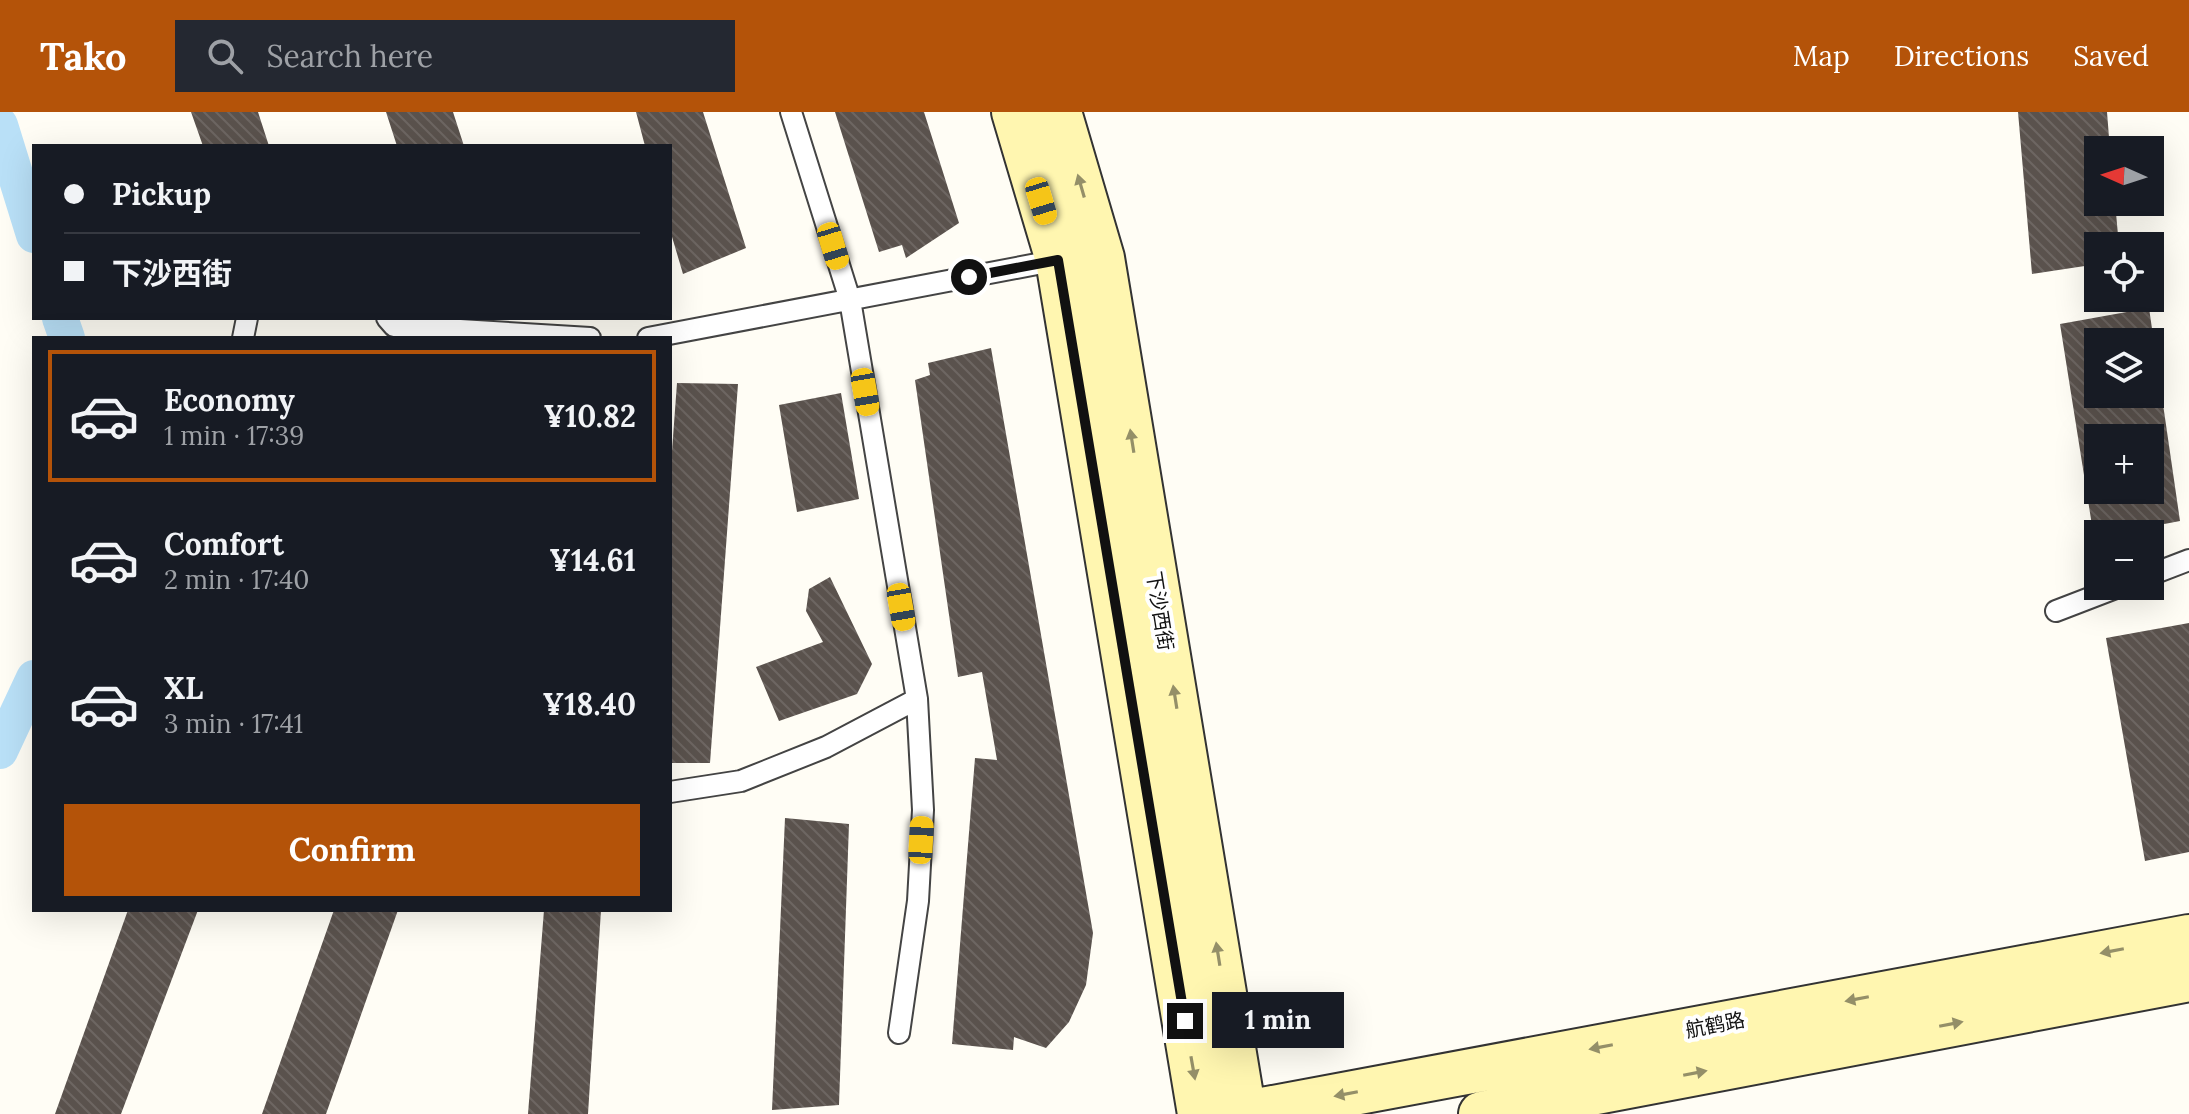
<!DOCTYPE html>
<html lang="en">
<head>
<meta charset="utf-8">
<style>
  body { margin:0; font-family:Lora,"Noto Sans SC",serif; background:#242831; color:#f1f3f6; height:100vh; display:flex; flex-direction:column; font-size:30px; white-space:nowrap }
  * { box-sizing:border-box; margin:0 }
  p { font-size:26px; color:#9ea1a6 }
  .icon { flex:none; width:44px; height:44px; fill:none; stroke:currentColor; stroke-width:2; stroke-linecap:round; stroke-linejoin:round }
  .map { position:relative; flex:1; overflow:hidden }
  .drawer { position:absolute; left:32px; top:224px; width:640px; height:576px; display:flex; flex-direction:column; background:#171b24; border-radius:0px; box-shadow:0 8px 32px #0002 }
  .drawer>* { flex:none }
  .top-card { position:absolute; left:32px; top:32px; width:640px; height:176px; border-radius:0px; box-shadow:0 8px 32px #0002; display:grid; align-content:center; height:176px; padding:0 32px; background:#171b24 }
  .needle { width:52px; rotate:273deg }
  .fabs { position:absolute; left:2084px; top:24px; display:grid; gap:16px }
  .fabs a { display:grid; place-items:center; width:80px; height:80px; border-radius:0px; background:#171b24; box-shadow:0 8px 32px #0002; font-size:40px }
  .end { position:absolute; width:36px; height:36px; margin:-18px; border:10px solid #111; background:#fff; box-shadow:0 0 0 4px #fff }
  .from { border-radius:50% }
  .bubble { position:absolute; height:56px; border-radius:0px; background:#171b24; box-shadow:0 8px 32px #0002; font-size:26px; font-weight:700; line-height:56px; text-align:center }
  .car { position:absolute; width:24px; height:48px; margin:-24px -12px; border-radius:10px; box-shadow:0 0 6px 2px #0007; background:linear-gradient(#f5c518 24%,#345 0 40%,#f5c518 0 76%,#345 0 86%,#f5c518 0) }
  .top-card b { display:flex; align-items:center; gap:28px; height:76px; font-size:30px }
  .top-card b+b { border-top:2px solid #363941 }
  .top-card i { width:20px; height:20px; background:#f1f3f6 }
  ul { padding:14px 0 0; list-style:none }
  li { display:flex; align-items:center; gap:24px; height:132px; margin:0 16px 12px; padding:0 16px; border:4px solid transparent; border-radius:0px }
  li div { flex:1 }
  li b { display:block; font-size:30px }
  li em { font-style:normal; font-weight:700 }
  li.on { border-color:#b45309 }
  li>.icon { width:72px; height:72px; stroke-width:1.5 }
  .primary-button { display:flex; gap:16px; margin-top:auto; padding:16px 32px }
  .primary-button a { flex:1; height:92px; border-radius:0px; background:#b45309; color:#fff; font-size:32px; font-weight:700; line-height:92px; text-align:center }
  header { display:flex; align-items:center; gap:48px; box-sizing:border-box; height:112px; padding:0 40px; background:#b45309; color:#fff }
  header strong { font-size:38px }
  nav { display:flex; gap:44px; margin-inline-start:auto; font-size:28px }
  .search { width:560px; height:72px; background:#242831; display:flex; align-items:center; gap:20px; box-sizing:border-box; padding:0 28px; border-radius:0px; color:#9ea1a6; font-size:30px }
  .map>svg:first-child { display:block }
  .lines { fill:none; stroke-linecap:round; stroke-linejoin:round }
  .canal { stroke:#b9e0f7; stroke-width:36 }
  .building { fill:url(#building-back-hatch); fill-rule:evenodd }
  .lane-casing { stroke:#444; stroke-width:24 }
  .secondary-casing { stroke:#333; stroke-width:48 }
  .lane { stroke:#fff; stroke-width:20 }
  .secondary { stroke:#fff6b0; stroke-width:44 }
  .oneway { fill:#948f68 }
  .route { stroke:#111; stroke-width:10 }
  .labels { text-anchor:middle; stroke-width:8; stroke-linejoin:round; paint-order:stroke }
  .street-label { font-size:20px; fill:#111; stroke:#fff }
</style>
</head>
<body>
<header>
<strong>Tako</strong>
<div class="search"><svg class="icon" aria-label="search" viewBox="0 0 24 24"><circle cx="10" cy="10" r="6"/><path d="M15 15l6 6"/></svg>Search here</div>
<nav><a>Map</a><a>Directions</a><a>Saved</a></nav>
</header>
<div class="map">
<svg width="2189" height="1002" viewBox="0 0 2189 1002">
  <defs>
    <pattern id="building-back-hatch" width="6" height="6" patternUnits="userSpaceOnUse" patternTransform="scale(2)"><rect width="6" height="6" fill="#5a524d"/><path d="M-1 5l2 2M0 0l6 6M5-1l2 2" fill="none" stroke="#6d6662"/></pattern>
  </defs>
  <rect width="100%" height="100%" fill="#fffdf5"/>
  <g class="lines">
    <!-- canal -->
    <path class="canal" d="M 0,13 L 34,123
      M 60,206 L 67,226
      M 0,639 L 34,566"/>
  </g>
  <!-- building -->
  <path class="building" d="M 191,0 L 258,0 L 269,34 L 203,34 Z
    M 386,0 L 453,0 L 464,34 L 397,34 Z
    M 636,0 L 703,0 L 746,136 L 683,162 L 670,118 L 670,34 L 645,34 Z
    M 835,0 L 924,0 L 959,111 L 906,146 L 902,133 L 879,140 Z
    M 2018,0 L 2107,0 L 2110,38 L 2098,38 L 2098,90 L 2115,90 L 2119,134 L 2098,134 L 2098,152 L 2032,162 Z
    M 2149,196 L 2180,409 L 2112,422 L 2098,422 L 2098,425 L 2094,426 L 2060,212 ZM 2098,230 L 2150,230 L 2150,282 L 2098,282 ZM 2098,326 L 2150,326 L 2150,378 L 2098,378 Z
    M 991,236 L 1093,821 L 1086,873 L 1069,910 L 1046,936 L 1014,925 L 1013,938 L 952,932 L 975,646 L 997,648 L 982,560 L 958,565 L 915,268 L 930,263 L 928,251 Z
    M 677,271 L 738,272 L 710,651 L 670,651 L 670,366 Z
    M 841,281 L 859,387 L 797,400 L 779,293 Z
    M 830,465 L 872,552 L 857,582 L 779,609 L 756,555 L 823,530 L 806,499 L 809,477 Z
    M 2189,511 L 2189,740 L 2145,749 L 2106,526 Z
    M 785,706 L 849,712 L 839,993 L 772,998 Z
    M 128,798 L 198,798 L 121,1002 L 55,1002 Z
    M 334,798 L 398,798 L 326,1002 L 262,1002 Z
    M 544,798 L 601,798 L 588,1002 L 528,1002 Z"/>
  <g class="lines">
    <!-- lane casing -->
    <g class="lane-casing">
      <path id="lane" d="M 791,0 L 850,188 L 917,587 L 923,698 L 918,789 L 899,921
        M 387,206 L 394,214 L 590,226
        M 243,226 L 247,206
        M 648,226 L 1058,148
        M 2150,463 L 2189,448
        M 2056,499 L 2121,474
        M 670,680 L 741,669 L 826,635 L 917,587"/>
    </g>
    <!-- secondary casing -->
    <g class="secondary-casing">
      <path id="secondary" d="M 1014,0 L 1058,148 L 1200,1002
        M 1059,0 L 1102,146 L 1244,1002
        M 1241,1002 L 2189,825
        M 1481,1002 L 2189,867"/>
    </g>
    <!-- lane -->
    <use href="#lane" class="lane"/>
    <!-- secondary -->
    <use href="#secondary" class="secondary"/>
  </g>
  <!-- one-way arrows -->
  <defs><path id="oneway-solid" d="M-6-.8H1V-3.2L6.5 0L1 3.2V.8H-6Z" transform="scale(2)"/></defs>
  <g class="oneway">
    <use href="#oneway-solid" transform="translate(1081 74) rotate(-106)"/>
    <use href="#oneway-solid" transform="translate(1132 329) rotate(-99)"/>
    <use href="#oneway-solid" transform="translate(1175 585) rotate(-99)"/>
    <use href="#oneway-solid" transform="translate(2112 839) rotate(169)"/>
    <use href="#oneway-solid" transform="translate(1218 842) rotate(-99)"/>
    <use href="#oneway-solid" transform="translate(1857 887) rotate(169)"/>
    <use href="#oneway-solid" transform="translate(1951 912) rotate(-11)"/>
    <use href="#oneway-solid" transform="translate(1601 935) rotate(169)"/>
    <use href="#oneway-solid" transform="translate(1193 956) rotate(80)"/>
    <use href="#oneway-solid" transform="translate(1695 961) rotate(-11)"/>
    <use href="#oneway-solid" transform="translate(1346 982) rotate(169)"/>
  </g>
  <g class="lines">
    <!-- route -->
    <path class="route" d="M 969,165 L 1058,148 L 1185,909"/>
  </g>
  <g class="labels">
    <!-- street labels -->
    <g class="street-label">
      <text transform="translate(1160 499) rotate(81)" y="7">下沙西街</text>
      <text transform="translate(1715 913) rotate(-11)" y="7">航鹤路</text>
    </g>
  </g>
</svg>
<div class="fabs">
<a><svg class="needle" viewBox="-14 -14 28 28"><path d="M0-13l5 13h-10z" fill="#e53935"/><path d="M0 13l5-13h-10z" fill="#9ea1a6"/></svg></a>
<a><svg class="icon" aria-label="locate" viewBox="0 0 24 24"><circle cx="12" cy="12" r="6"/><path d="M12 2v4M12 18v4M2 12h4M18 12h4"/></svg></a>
<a><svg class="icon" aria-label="layers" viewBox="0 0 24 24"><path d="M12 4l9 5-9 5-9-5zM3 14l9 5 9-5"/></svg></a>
<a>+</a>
<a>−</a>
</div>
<i class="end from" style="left:969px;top:165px"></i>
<i class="end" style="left:1185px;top:909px"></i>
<div class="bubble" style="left:1212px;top:880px;width:132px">1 min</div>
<i class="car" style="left:1041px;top:89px;rotate:163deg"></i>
<i class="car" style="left:833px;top:134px;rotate:163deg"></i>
<i class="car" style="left:865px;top:280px;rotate:170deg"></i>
<i class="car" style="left:901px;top:495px;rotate:170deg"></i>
<i class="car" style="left:921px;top:728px;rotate:3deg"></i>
<div class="top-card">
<b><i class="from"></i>Pickup</b>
<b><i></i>下沙西街</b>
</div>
<section class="drawer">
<ul>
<li class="on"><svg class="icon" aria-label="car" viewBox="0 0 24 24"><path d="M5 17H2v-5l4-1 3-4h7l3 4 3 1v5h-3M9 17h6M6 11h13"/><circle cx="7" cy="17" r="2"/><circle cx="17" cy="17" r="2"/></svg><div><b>Economy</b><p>1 min · 17:39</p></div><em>¥10.82</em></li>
<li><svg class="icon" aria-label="car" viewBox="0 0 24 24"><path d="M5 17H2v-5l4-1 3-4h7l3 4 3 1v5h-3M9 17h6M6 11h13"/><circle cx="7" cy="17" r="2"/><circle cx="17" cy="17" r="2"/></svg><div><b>Comfort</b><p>2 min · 17:40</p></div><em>¥14.61</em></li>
<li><svg class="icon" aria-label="car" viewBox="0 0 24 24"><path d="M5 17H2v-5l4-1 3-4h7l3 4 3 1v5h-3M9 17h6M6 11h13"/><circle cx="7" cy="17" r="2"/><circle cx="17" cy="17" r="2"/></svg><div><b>XL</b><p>3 min · 17:41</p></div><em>¥18.40</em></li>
</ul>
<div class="primary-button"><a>Confirm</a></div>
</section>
</div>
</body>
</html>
